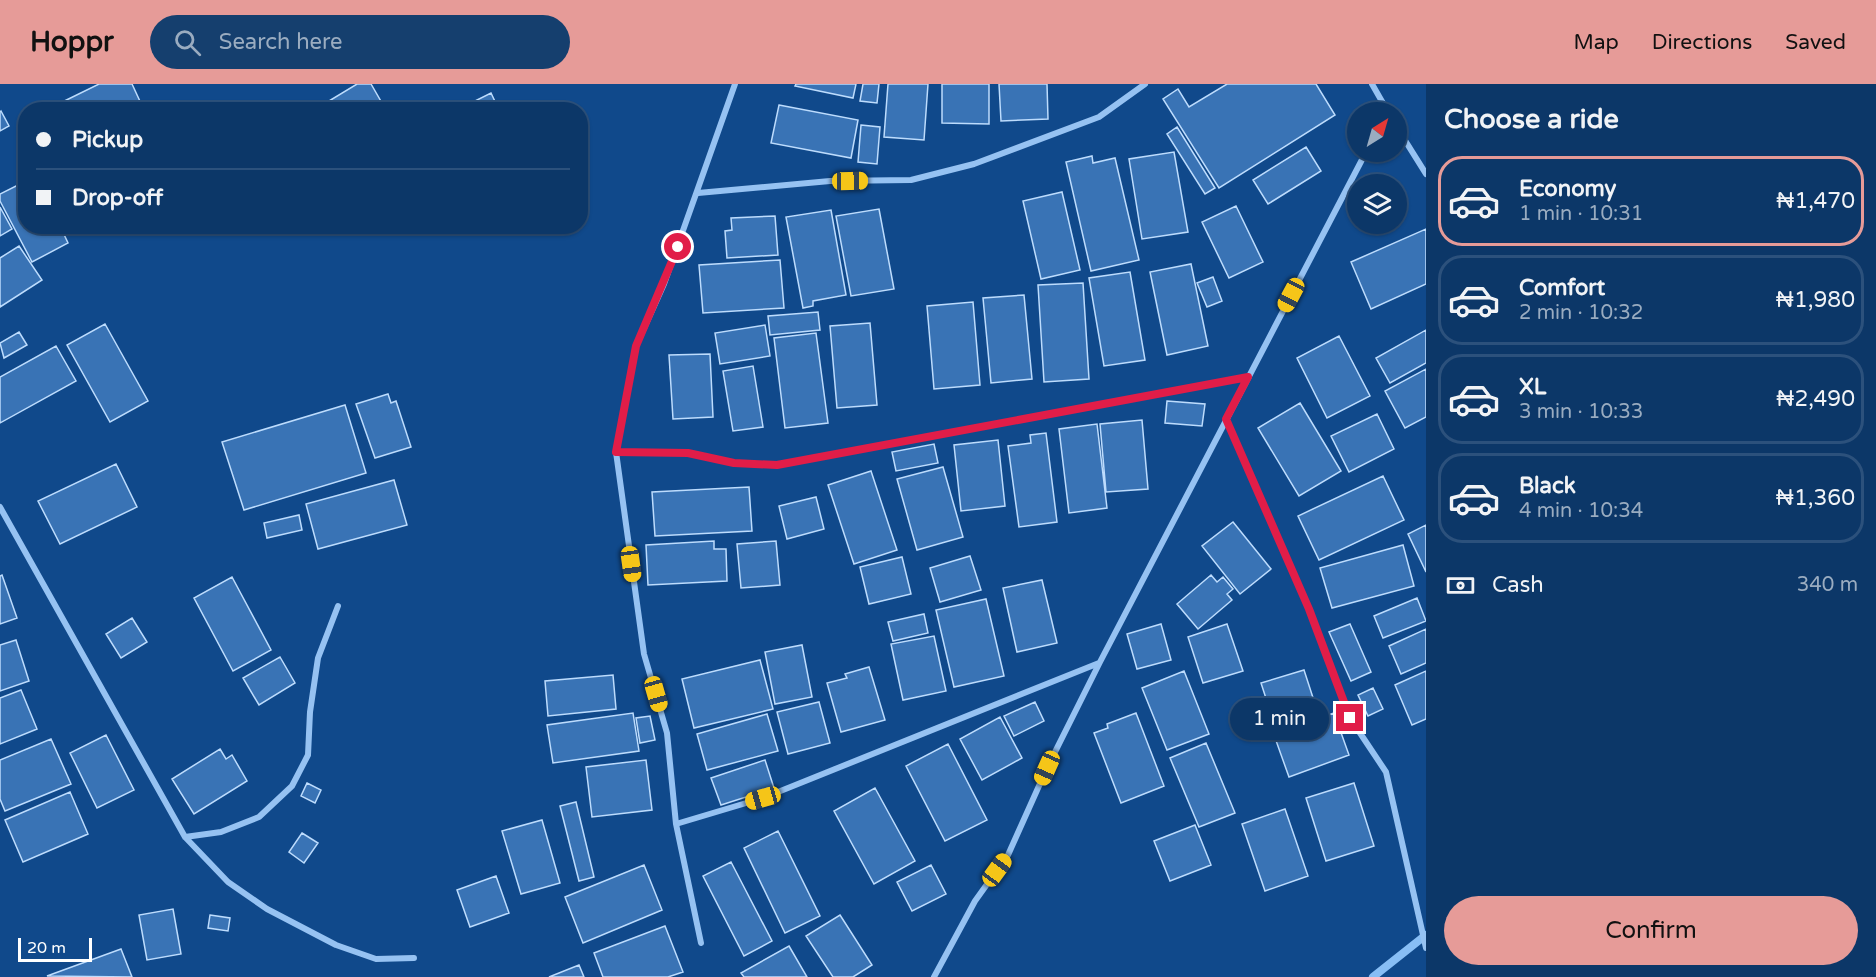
<!DOCTYPE html>
<html lang="en">
<head>
<meta charset="utf-8">
<style>
  body { margin:0; font-family:"Varela Round",sans-serif; background:#153f6e; color:#f1f3f6; height:100vh; display:flex; flex-direction:column; font-size:22px; white-space:nowrap }
  * { box-sizing:border-box; margin:0 }
  p { font-size:20px; color:#9aacc0 }
  .icon { flex:none; width:33px; height:33px; fill:none; stroke:currentColor; stroke-width:2; stroke-linecap:round; stroke-linejoin:round }
  .map { position:relative; flex:1; overflow:hidden }
  .side { display:flex; flex-direction:column; background:#0c3768; width:450px }
  .side>* { flex:none }
  .hud { position:absolute; left:18px; top:18px; width:570px; height:132px; border-radius:24px; box-shadow:0 2px 4px #0004,0 0 0 2px #2c517c; display:grid; align-content:center; height:132px; padding:0 18px; background:#0c3768 }
  .needle { width:39px; rotate:37deg }
  .controls { position:absolute; left:1347px; top:18px; display:grid; gap:12px }
  .controls a { display:grid; place-items:center; width:60px; height:60px; border-radius:50%; background:#0c3768; box-shadow:0 2px 4px #0004,0 0 0 2px #2c517c; font-size:30px }
  .scale { position:absolute; left:18px; bottom:15px; width:74px; box-sizing:border-box; padding-left:6px; border:3px solid #fff; border-top:0; font-size:16px; line-height:21px; white-space:nowrap; color:#fff; -webkit-text-stroke:4px #10498b; paint-order:stroke }
  .end { position:absolute; width:27px; height:27px; margin:-14px; border:8px solid #e11d48; background:#fff; box-shadow:0 0 0 3px #fff }
  .from { border-radius:50% }
  .bubble { position:absolute; height:42px; border-radius:21px; background:#0c3768; box-shadow:0 2px 4px #0004,0 0 0 2px #2c517c; font-size:20px; font-weight:600; line-height:42px; text-align:center }
  .car { position:absolute; width:18px; height:36px; margin:-18px -9px; border-radius:8px; box-shadow:0 0 4px 2px #0007; background:linear-gradient(#f5c518 24%,#345 0 40%,#f5c518 0 76%,#345 0 86%,#f5c518 0) }
  .hud b { display:flex; align-items:center; gap:21px; height:57px; font-size:22px }
  .hud b+b { border-top:2px solid #2c517c }
  .hud i { width:15px; height:15px; background:#f1f3f6 }
  ul { padding:0; list-style:none }
  li { display:flex; align-items:center; gap:18px; height:90px; margin:0 12px 9px; padding:0 6px; border:3px solid #2c517c; border-radius:24px }
  li div { flex:1 }
  li b { display:block; font-size:22px }
  li em { font-style:normal; font-weight:600 }
  li.selected { border-color:#e69b98 }
  li>.icon { width:54px; height:54px; stroke-width:1.5 }
  h2 { padding:0 18px; font-size:27px; line-height:72px }
  .pay { display:flex; align-items:center; gap:15px; height:66px; padding:0 18px; font-size:22px }
  .pay p { margin-inline-start:auto }
  .action { display:flex; gap:12px; margin-top:auto; padding:12px 18px }
  .action a { flex:1; height:69px; border-radius:36px; background:#e69b98; color:#111; font-size:24px; font-weight:600; line-height:69px; text-align:center }
  header { display:flex; align-items:center; gap:36px; box-sizing:border-box; height:84px; padding:0 30px; background:#e69b98; color:#111 }
  header strong { font-size:28px }
  nav { display:flex; gap:33px; margin-inline-start:auto; font-size:21px }
  .search { width:420px; height:54px; background:#153f6e; display:flex; align-items:center; gap:15px; box-sizing:border-box; padding:0 21px; border-radius:33px; color:#9aacc0; font-size:22px }
  main { display:flex; flex:1; min-height:0 }
  .map>svg:first-child { display:block }
  .lines { fill:none; stroke-linecap:round; stroke-linejoin:round }
  .stream { stroke:#88bef5; stroke-width:8 }
  .building { fill:#3973b5; stroke:#bddcfd; stroke-width:1.5 }
  .street { stroke:#96c2f2; stroke-width:6 }
  .route { stroke:#e11d48; stroke-width:8 }
</style>
</head>
<body>
<header>
<strong>Hoppr</strong>
<div class="search"><svg class="icon" aria-label="search" viewBox="0 0 24 24"><circle cx="10" cy="10" r="6"/><path d="M15 15l6 6"/></svg>Search here</div>
<nav><a>Map</a><a>Directions</a><a>Saved</a></nav>
</header>
<main>
<div class="map">
<svg width="1426" height="893" viewBox="0 0 1426 893">
  <rect width="100%" height="100%" fill="#10498b"/>
  <g class="lines">
    <!-- stream -->
    <path class="stream" d="M 1373,893 L 1426,851"/>
  </g>
  <!-- building -->
  <path class="building" d="M 99,0 L 132,0 L 144,26 L 46,26 Z
    M 357,0 L 371,0 L 386,26 L 321,26 L 319,23 Z
    M 796,0 L 856,0 L 853,14 L 795,2 Z
    M 863,0 L 879,0 L 877,19 L 860,17 Z
    M 888,0 L 928,0 L 924,56 L 884,53 Z
    M 942,0 L 989,0 L 989,40 L 942,39 Z
    M 999,0 L 1047,0 L 1048,35 L 1001,37 Z
    M 1227,0 L 1316,0 L 1335,31 L 1219,104 L 1163,15 L 1178,5 L 1189,23 Z
    M 491,9 L 499,26 L 457,26 Z
    M 779,21 L 858,36 L 851,74 L 771,59 Z
    M 1,27 L 9,42 L 0,47 L 0,28 Z
    M 861,41 L 880,43 L 877,80 L 858,78 Z
    M 1177,43 L 1215,104 L 1205,110 L 1167,50 Z
    M 1306,63 L 1321,87 L 1268,120 L 1253,96 Z
    M 1174,68 L 1188,148 L 1142,155 L 1129,75 Z
    M 1092,72 L 1093,79 L 1115,74 L 1139,176 L 1091,187 L 1066,78 Z
    M 26,97 L 26,142 L 60,142 L 68,159 L 32,178 L 0,117 L 0,110 Z
    M 1062,108 L 1080,186 L 1041,195 L 1023,117 Z
    M 1236,122 L 1263,178 L 1229,194 L 1202,138 Z
    M 0,123 L 12,145 L 0,152 Z
    M 879,125 L 894,205 L 851,212 L 836,132 Z
    M 831,126 L 846,211 L 813,217 L 813,222 L 803,224 L 786,133 Z
    M 775,132 L 778,171 L 727,174 L 725,147 L 732,146 L 731,134 Z
    M 1426,145 L 1426,200 L 1371,225 L 1351,178 Z
    M 19,162 L 42,196 L 0,223 L 0,174 Z
    M 780,176 L 784,224 L 703,229 L 699,181 Z
    M 1191,180 L 1208,262 L 1167,271 L 1150,188 Z
    M 1130,188 L 1145,276 L 1104,282 L 1089,194 Z
    M 1213,193 L 1222,217 L 1207,223 L 1197,199 Z
    M 1083,199 L 1089,295 L 1044,298 L 1038,201 Z
    M 1024,211 L 1032,295 L 991,299 L 983,214 Z
    M 973,218 L 980,301 L 934,305 L 927,222 Z
    M 818,228 L 820,246 L 770,251 L 768,232 Z
    M 870,239 L 877,321 L 837,324 L 830,242 Z
    M 105,240 L 148,317 L 110,338 L 67,261 Z
    M 765,241 L 770,272 L 720,280 L 715,249 Z
    M 1426,246 L 1426,279 L 1390,299 L 1376,274 Z
    M 19,248 L 27,261 L 4,274 L 0,259 Z
    M 816,249 L 828,339 L 785,344 L 774,254 Z
    M 1339,252 L 1370,312 L 1327,334 L 1297,274 Z
    M 56,262 L 76,297 L 0,339 L 0,293 Z
    M 710,270 L 713,333 L 673,335 L 669,271 Z
    M 753,282 L 763,343 L 733,347 L 723,287 Z
    M 1426,285 L 1426,333 L 1405,344 L 1385,307 Z
    M 388,310 L 391,319 L 396,317 L 411,363 L 375,374 L 356,320 Z
    M 1167,317 L 1205,320 L 1202,342 L 1165,339 Z
    M 1300,319 L 1341,387 L 1299,412 L 1258,344 Z
    M 345,321 L 366,389 L 244,426 L 222,358 Z
    M 1377,330 L 1394,365 L 1349,388 L 1331,352 Z
    M 1142,336 L 1148,405 L 1106,408 L 1100,340 Z
    M 1097,340 L 1107,424 L 1069,429 L 1059,345 Z
    M 1046,349 L 1057,438 L 1019,443 L 1008,362 L 1031,359 L 1030,351 Z
    M 998,356 L 1005,422 L 961,427 L 954,361 Z
    M 934,360 L 938,379 L 896,387 L 892,368 Z
    M 116,380 L 137,423 L 60,460 L 38,417 Z
    M 943,383 L 963,453 L 917,466 L 897,395 Z
    M 871,387 L 897,466 L 854,480 L 828,401 Z
    M 1383,392 L 1404,436 L 1319,476 L 1298,432 Z
    M 394,396 L 407,441 L 318,465 L 306,420 Z
    M 749,403 L 752,447 L 655,452 L 652,408 Z
    M 816,413 L 824,445 L 787,455 L 779,422 Z
    M 299,431 L 302,446 L 267,454 L 264,439 Z
    M 1233,438 L 1271,485 L 1240,510 L 1202,462 Z
    M 1426,441 L 1426,488 L 1408,450 Z
    M 714,457 L 714,465 L 726,465 L 727,497 L 648,501 L 646,461 Z
    M 776,457 L 780,501 L 741,504 L 737,460 Z
    M 1403,461 L 1414,502 L 1332,524 L 1320,484 Z
    M 970,472 L 981,506 L 940,518 L 930,484 Z
    M 902,473 L 911,510 L 869,520 L 860,483 Z
    M 2,491 L 17,534 L 0,540 L 0,492 Z
    M 1211,491 L 1217,498 L 1223,493 L 1233,505 L 1227,510 L 1232,516 L 1198,545 L 1177,520 Z
    M 232,493 L 271,566 L 233,587 L 194,514 Z
    M 1042,496 L 1057,559 L 1017,568 L 1003,504 Z
    M 1417,514 L 1426,537 L 1383,554 L 1374,532 Z
    M 986,515 L 1004,592 L 954,603 L 936,526 Z
    M 924,530 L 928,549 L 893,557 L 888,538 Z
    M 132,534 L 147,558 L 121,574 L 106,550 Z
    M 1161,540 L 1171,576 L 1137,585 L 1127,550 Z
    M 1227,540 L 1243,587 L 1203,599 L 1188,553 Z
    M 1350,540 L 1371,588 L 1351,597 L 1329,548 Z
    M 1426,545 L 1426,579 L 1401,590 L 1389,562 Z
    M 934,552 L 946,607 L 903,616 L 891,560 Z
    M 16,556 L 29,597 L 0,607 L 0,561 Z
    M 802,561 L 812,613 L 775,620 L 765,568 Z
    M 280,573 L 295,599 L 259,621 L 243,594 Z
    M 760,576 L 773,625 L 694,644 L 682,595 Z
    M 869,583 L 885,636 L 841,648 L 827,599 L 847,594 L 845,590 Z
    M 1304,586 L 1316,623 L 1273,636 L 1261,599 Z
    M 1184,587 L 1209,650 L 1167,666 L 1142,604 Z
    M 1426,587 L 1426,635 L 1412,641 L 1395,601 Z
    M 613,591 L 616,625 L 548,632 L 545,597 Z
    M 1373,604 L 1383,625 L 1368,632 L 1358,611 Z
    M 21,606 L 37,645 L 0,660 L 0,614 Z
    M 819,618 L 830,659 L 788,670 L 777,628 Z
    M 1035,618 L 1044,637 L 1014,652 L 1004,632 Z
    M 633,629 L 639,667 L 553,679 L 547,641 Z
    M 1136,629 L 1164,702 L 1121,719 L 1094,649 L 1108,644 L 1107,640 Z
    M 1334,629 L 1349,671 L 1289,693 L 1274,651 Z
    M 767,630 L 778,667 L 707,686 L 697,650 Z
    M 650,632 L 655,656 L 640,659 L 636,634 Z
    M 1000,633 L 1022,674 L 982,696 L 960,655 Z
    M 106,651 L 134,706 L 97,724 L 70,669 Z
    M 51,655 L 71,700 L 5,727 L 0,715 L 0,676 Z
    M 1206,659 L 1235,729 L 1199,743 L 1170,674 Z
    M 948,660 L 987,736 L 945,757 L 906,682 Z
    M 220,665 L 226,675 L 232,671 L 247,697 L 194,730 L 172,695 Z
    M 646,676 L 652,726 L 592,733 L 586,683 Z
    M 765,676 L 774,704 L 721,721 L 711,694 Z
    M 307,699 L 321,706 L 315,719 L 301,712 Z
    M 1354,699 L 1374,762 L 1326,777 L 1306,714 Z
    M 875,704 L 915,777 L 874,800 L 834,727 Z
    M 70,708 L 88,750 L 23,778 L 5,736 Z
    M 576,718 L 594,793 L 579,797 L 560,722 Z
    M 1285,725 L 1308,792 L 1265,807 L 1242,740 Z
    M 542,736 L 560,799 L 521,810 L 502,747 Z
    M 1195,741 L 1211,781 L 1170,797 L 1154,757 Z
    M 778,747 L 820,832 L 785,849 L 744,764 Z
    M 302,749 L 318,759 L 304,779 L 289,768 Z
    M 731,778 L 772,857 L 744,872 L 703,792 Z
    M 644,781 L 662,826 L 583,859 L 565,813 Z
    M 931,781 L 946,810 L 912,827 L 897,798 Z
    M 496,792 L 509,829 L 470,843 L 457,806 Z
    M 173,825 L 181,870 L 147,876 L 139,831 Z
    M 210,831 L 230,834 L 228,847 L 208,844 Z
    M 840,831 L 872,881 L 853,893 L 833,893 L 806,852 Z
    M 665,842 L 683,888 L 668,893 L 603,893 L 594,869 Z
    M 789,862 L 807,893 L 744,893 L 741,889 Z
    M 121,865 L 132,893 L 47,892 Z
    M 579,881 L 584,893 L 549,893 Z"/>
  <g class="lines">
    <!-- street -->
    <path class="street" d="M 1372,0 L 1388,28
      M 1396,42 L 1426,90
      M 698,109 L 830,97 L 911,96 L 974,80 L 1099,33 L 1145,0
      M 1226,335 L 1309,525 L 1350,634 L 1386,688 L 1426,864
      M 616,368 L 688,369 L 734,379 L 777,381 L 1248,293
      M 0,423 L 185,753 L 228,798 L 267,825 L 336,861 L 376,875 L 414,874
      M 676,740 L 763,714 L 1099,579
      M 185,753 L 221,748 L 259,733 L 292,702 L 308,671 L 310,628 L 318,574 L 338,522
      M 701,859 L 676,740 L 667,649 L 644,570 L 616,368 L 636,262 L 664,200 L 735,0
      M 934,893 L 975,817 L 1008,771 L 1047,684 L 1100,578 L 1366,68"/>
  </g>
  <g class="lines">
    <!-- route -->
    <path class="route" d="M 678,163 L 636,262 L 616,368 L 688,369 L 734,379 L 777,381 L 1248,293 L 1226,335 L 1309,525 L 1350,634"/>
  </g>
</svg>
<div class="controls">
<a><svg class="needle" viewBox="-14 -14 28 28"><path d="M0-13l5 13h-10z" fill="#e53935"/><path d="M0 13l5-13h-10z" fill="#9aacc0"/></svg></a>
<a><svg class="icon" aria-label="layers" viewBox="0 0 24 24"><path d="M12 4l9 5-9 5-9-5zM3 14l9 5 9-5"/></svg></a>
</div>
<div class="scale">20 m</div>
<i class="end from" style="left:678px;top:163px"></i>
<i class="end" style="left:1350px;top:634px"></i>
<div class="bubble" style="left:1230px;top:614px;width:99px">1 min</div>
<i class="car" style="left:850px;top:97px;rotate:89deg"></i>
<i class="car" style="left:1291px;top:211px;rotate:208deg"></i>
<i class="car" style="left:631px;top:480px;rotate:172deg"></i>
<i class="car" style="left:656px;top:610px;rotate:164deg"></i>
<i class="car" style="left:1047px;top:684px;rotate:204deg"></i>
<i class="car" style="left:763px;top:714px;rotate:254deg"></i>
<i class="car" style="left:997px;top:786px;rotate:36deg"></i>
<div class="hud">
<b><i class="from"></i>Pickup</b>
<b><i></i>Drop-off</b>
</div>
</div>
<section class="side">
<h2>Choose a ride</h2>
<ul>
<li class="selected"><svg class="icon" aria-label="car" viewBox="0 0 24 24"><path d="M5 17H2v-5l4-1 3-4h7l3 4 3 1v5h-3M9 17h6M6 11h13"/><circle cx="7" cy="17" r="2"/><circle cx="17" cy="17" r="2"/></svg><div><b>Economy</b><p>1 min · 10:31</p></div><em>₦1,470</em></li>
<li><svg class="icon" aria-label="car" viewBox="0 0 24 24"><path d="M5 17H2v-5l4-1 3-4h7l3 4 3 1v5h-3M9 17h6M6 11h13"/><circle cx="7" cy="17" r="2"/><circle cx="17" cy="17" r="2"/></svg><div><b>Comfort</b><p>2 min · 10:32</p></div><em>₦1,980</em></li>
<li><svg class="icon" aria-label="car" viewBox="0 0 24 24"><path d="M5 17H2v-5l4-1 3-4h7l3 4 3 1v5h-3M9 17h6M6 11h13"/><circle cx="7" cy="17" r="2"/><circle cx="17" cy="17" r="2"/></svg><div><b>XL</b><p>3 min · 10:33</p></div><em>₦2,490</em></li>
<li><svg class="icon" aria-label="car" viewBox="0 0 24 24"><path d="M5 17H2v-5l4-1 3-4h7l3 4 3 1v5h-3M9 17h6M6 11h13"/><circle cx="7" cy="17" r="2"/><circle cx="17" cy="17" r="2"/></svg><div><b>Black</b><p>4 min · 10:34</p></div><em>₦1,360</em></li>
</ul>
<div class="pay"><svg class="icon" aria-label="cash" viewBox="0 0 24 24"><path d="M3 7h18v10H3z"/><circle cx="12" cy="12" r="2"/></svg>Cash<p>340 m</p></div>
<div class="action"><a>Confirm</a></div>
</section>
</main>
</body>
</html>
